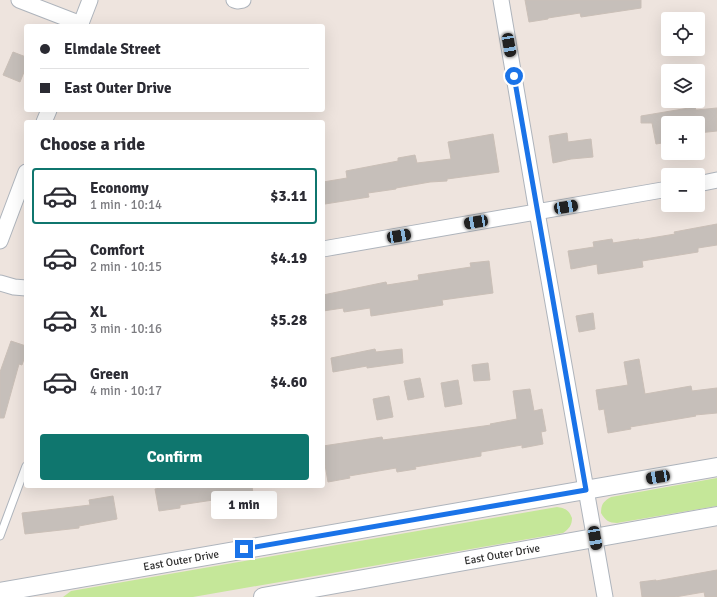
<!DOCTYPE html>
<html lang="en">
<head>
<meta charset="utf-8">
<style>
  body { margin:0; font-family:Signika,sans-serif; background:#f7f7f7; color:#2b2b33; height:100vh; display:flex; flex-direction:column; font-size:15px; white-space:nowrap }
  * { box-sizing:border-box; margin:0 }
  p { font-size:13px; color:#7c7c81 }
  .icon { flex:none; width:22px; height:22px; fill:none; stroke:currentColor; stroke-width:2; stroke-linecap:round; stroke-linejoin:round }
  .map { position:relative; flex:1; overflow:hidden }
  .sheet { position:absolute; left:24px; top:120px; width:301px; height:368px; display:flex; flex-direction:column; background:#fff; border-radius:4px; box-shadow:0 4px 16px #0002 }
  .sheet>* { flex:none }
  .hud { position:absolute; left:24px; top:24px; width:301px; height:88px; border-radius:4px; box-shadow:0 4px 16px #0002; display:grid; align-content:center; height:88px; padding:0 16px; background:#fff }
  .fabs { position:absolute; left:661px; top:12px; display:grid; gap:8px }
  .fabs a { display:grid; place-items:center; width:44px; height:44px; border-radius:4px; background:#fff; box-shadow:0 4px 16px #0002; font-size:20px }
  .end { position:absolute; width:18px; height:18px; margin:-9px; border:5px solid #1a73e8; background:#fff; box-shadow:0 0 0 2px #fff }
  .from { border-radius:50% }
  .bubble { position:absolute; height:28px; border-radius:4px; background:#fff; box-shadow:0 4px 16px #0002; font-size:13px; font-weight:700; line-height:28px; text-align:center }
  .car { position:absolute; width:12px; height:24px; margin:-12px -6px; border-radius:5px; box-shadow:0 0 3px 1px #0007; background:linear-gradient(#222 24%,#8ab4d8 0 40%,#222 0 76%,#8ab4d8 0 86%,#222 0) }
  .hud b { display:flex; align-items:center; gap:14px; height:38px; font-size:15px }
  .hud b+b { border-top:1px solid #e1e1e2 }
  .hud i { width:10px; height:10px; background:#2b2b33 }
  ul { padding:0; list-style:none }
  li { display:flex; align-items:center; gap:12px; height:56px; margin:0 8px 6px; padding:0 8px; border:2px solid transparent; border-radius:4px }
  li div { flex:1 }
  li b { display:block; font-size:15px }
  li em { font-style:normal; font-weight:700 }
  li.selected { border-color:#0f766e }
  li>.icon { width:36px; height:36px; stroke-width:1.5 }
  h2 { padding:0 16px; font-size:18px; line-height:48px }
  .cta { display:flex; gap:8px; margin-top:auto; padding:8px 16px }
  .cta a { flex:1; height:46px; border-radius:4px; background:#0f766e; color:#fff; font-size:16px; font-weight:700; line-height:46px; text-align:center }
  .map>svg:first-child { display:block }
  .green { fill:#c5e799 }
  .building { fill:#c6bfba; stroke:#cabfb7 }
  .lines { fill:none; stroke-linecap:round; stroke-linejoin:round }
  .service-casing { stroke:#aeb4bc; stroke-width:9 }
  .minor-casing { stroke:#aeb4bc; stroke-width:17 }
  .tertiary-casing { stroke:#aeb4bc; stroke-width:20 }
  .service { stroke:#fff; stroke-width:7 }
  .minor { stroke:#fff; stroke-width:15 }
  .tertiary { stroke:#fff; stroke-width:18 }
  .route { stroke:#1a73e8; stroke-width:5 }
  .labels { text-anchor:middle; stroke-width:3; stroke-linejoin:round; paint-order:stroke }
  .street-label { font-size:11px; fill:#2c2c2c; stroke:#fff }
</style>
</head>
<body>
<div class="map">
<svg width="717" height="597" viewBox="0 0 717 597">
  <rect width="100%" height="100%" fill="#eee4de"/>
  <!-- green -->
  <path class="green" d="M 717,478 L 717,506 L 617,523 C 609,523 605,520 601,513 C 601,504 604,501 611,497 Z
    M 557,507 C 565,508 569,510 572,518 C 572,525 569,529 563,533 L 193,597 L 63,597 L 71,591 Z"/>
  <!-- building -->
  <path class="building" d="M 525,0 L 641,0 L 641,8 L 581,17 L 580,13 L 548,18 L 548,19 L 529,22 Z
    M 13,52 L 26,57 L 26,67 L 20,82 L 3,75 Z
    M 695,107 L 696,110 L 717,108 L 717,131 L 698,133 L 698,123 L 668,123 L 668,142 L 656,144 L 652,123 L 641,123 L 641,116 Z
    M 567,133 L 568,142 L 591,139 L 593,157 L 571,159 L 553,163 L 549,136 Z
    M 493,134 L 499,172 L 447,179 L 447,181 L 430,182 L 396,188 L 396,189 L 368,193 L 369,197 L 325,204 L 323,182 L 347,178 L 346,171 L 398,161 L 398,158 L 415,155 L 417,163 L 451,159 L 448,142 Z
    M 717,224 L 717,245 L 698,248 L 698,252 L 642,261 L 643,267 L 598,274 L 597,264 L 571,269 L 568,251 L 594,247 L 593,242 L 612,239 L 613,243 L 639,239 L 639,240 L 675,234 L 674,232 Z
    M 489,261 L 493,293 L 442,300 L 443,305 L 371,316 L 370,308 L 344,312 L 343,308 L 323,311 L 323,295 L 386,282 L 387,285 L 419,280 L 418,275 L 471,267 L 470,263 Z
    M 593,313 L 595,329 L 579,332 L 576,316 Z
    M 11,341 L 26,346 L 26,353 L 22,365 L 19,364 L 4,418 L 0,418 L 0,372 Z
    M 375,349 L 376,352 L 402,349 L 403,363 L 367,368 L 367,366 L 333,372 L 331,358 Z
    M 639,359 L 645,394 L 691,386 L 692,391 L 717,388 L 717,413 L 695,415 L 696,416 L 630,427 L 631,429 L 608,433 L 604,409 L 599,410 L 596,390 L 628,385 L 624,362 Z
    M 488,363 L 490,380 L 474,381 L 472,365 Z
    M 420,378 L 424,397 L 408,400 L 404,381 Z
    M 458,380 L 462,404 L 445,407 L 441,383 Z
    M 530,389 L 534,411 L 542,409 L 546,431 L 541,432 L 543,444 L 522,448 L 522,445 L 481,452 L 481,456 L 415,467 L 416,469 L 397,472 L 396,468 L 349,476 L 350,478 L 328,482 L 323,453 L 323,446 L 382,437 L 383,440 L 491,425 L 490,424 L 517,419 L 513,391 Z
    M 389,396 L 393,417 L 377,420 L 373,399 Z
    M 171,486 L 252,486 L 253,494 L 180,505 L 180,508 L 159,511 L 155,489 Z
    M 113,496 L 117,519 L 79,526 L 79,528 L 25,534 L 22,513 L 90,505 L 89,500 Z
    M 717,570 L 717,597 L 705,597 L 704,592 L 675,597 L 642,597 L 640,582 L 656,580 L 656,581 Z"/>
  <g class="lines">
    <!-- service casing -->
    <g class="service-casing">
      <path id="service" d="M 0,536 L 26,466"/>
    </g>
    <!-- minor casing -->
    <g class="minor-casing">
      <path id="minor" d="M 19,0 L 81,24
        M 234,0 L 237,1 L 243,0
        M 501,0 L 537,212 L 605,597
        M 80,26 L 90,0
        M 44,122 L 49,110
        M 698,184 L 717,180
        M 0,241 L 26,172
        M 323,249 L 668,189
        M 0,283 L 14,287 L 26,288"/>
    </g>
    <!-- tertiary casing -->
    <g class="tertiary-casing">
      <path id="tertiary" d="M 0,592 L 717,467
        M 263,597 L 717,516"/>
    </g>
    <!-- service -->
    <use href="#service" class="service"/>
    <!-- minor -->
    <use href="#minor" class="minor"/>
    <!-- tertiary -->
    <use href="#tertiary" class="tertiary"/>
  </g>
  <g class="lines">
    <!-- route -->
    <path class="route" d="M 244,549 L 586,490 L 514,76"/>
  </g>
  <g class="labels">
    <!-- street labels -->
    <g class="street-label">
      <text transform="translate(502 554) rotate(-10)" y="4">East Outer Drive</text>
      <text transform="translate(181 560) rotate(-10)" y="4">East Outer Drive</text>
    </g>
  </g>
</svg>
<div class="fabs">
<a><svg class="icon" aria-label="locate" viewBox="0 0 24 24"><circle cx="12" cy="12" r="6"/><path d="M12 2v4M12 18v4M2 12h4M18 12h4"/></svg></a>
<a><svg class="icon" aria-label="layers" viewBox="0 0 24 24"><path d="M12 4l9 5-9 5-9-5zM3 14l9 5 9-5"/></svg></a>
<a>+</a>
<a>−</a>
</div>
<i class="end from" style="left:514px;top:76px"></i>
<i class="end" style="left:244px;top:549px"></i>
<div class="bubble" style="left:211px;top:491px;width:66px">1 min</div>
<i class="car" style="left:509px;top:45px;rotate:170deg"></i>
<i class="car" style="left:566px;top:207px;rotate:80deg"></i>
<i class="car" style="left:476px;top:222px;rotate:260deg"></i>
<i class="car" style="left:399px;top:236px;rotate:80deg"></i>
<i class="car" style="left:658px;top:477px;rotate:260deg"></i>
<i class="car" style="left:595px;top:538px;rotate:170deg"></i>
<div class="hud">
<b><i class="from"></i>Elmdale Street</b>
<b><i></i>East Outer Drive</b>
</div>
<section class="sheet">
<h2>Choose a ride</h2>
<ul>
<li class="selected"><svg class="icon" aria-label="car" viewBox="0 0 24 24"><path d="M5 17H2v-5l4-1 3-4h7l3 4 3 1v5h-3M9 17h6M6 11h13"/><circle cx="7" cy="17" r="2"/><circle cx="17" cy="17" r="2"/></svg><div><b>Economy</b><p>1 min · 10:14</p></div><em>$3.11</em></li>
<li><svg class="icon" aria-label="car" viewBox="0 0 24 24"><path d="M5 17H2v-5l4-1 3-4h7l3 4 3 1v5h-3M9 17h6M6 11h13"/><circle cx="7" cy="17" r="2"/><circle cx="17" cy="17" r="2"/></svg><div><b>Comfort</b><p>2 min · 10:15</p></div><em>$4.19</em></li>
<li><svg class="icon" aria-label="car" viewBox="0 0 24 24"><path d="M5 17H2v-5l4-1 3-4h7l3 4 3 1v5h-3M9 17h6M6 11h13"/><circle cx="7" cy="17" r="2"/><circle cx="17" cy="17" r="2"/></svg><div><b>XL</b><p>3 min · 10:16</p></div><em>$5.28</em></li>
<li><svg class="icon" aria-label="car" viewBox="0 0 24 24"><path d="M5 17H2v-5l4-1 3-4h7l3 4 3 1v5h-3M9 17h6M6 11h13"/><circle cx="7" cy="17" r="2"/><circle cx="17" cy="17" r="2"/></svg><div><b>Green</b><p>4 min · 10:17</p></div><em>$4.60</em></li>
</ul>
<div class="cta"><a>Confirm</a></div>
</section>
</div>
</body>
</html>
